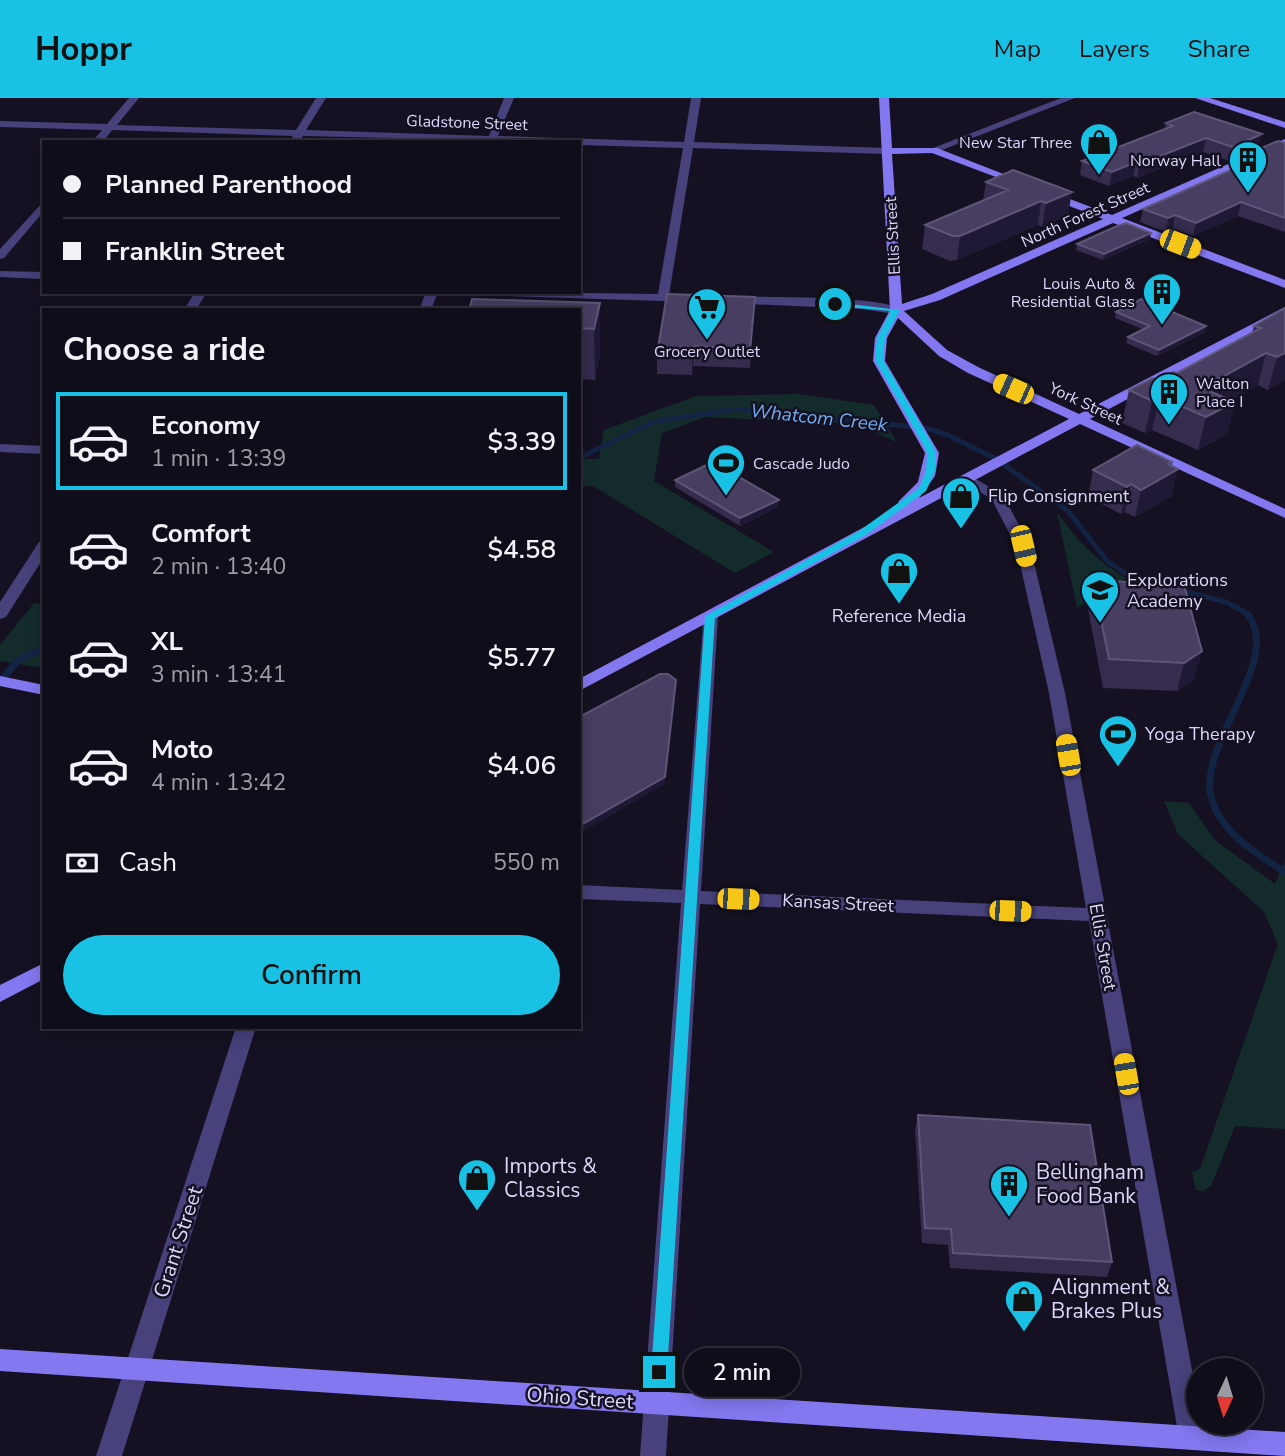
<!DOCTYPE html>
<html lang="en">
<head>
<meta charset="utf-8">
<style>
  body { margin:0; font-family:"Nunito Sans",sans-serif; background:#191623; color:#f1f3f6; height:100vh; display:flex; flex-direction:column; font-size:26px; white-space:nowrap }
  * { box-sizing:border-box; margin:0 }
  p { font-size:23px; color:#9c9ca2 }
  .icon { flex:none; width:38px; height:38px; fill:none; stroke:currentColor; stroke-width:2; stroke-linecap:round; stroke-linejoin:round }
  .map { position:relative; flex:1; overflow:hidden }
  .details { position:absolute; left:42px; top:210px; width:539px; height:721px; display:flex; flex-direction:column; background:#100d1a; border-radius:0px; box-shadow:0 4px 18px #0003,0 0 0 2px #302d39 }
  .details>* { flex:none }
  .guide { position:absolute; left:42px; top:42px; width:539px; height:154px; border-radius:0px; box-shadow:0 4px 18px #0003,0 0 0 2px #302d39; display:grid; align-content:center; height:154px; padding:0 21px; background:#100d1a }
  .needle { width:46px; rotate:184deg }
  .controls { position:absolute; left:1186px; top:1260px; display:grid; gap:14px }
  .controls a { display:grid; place-items:center; width:77px; height:77px; border-radius:50%; background:#100d1a; box-shadow:0 4px 18px #0003,0 0 0 2px #302d39; font-size:35px }
  .end { position:absolute; width:32px; height:32px; margin:-16px; border:9px solid #19c2e4; background:#111; box-shadow:0 0 0 4px #111 }
  .from { border-radius:50% }
  .bubble { position:absolute; height:49px; border-radius:24px; background:#100d1a; box-shadow:0 4px 18px #0003,0 0 0 2px #302d39; font-size:23px; font-weight:600; line-height:49px; text-align:center }
  .car { position:absolute; width:21px; height:42px; margin:-21px -10px; border-radius:9px; box-shadow:0 0 5px 2px #0007; background:linear-gradient(#f5c518 24%,#345 0 40%,#f5c518 0 76%,#345 0 86%,#f5c518 0) }
  .guide b { display:flex; align-items:center; gap:24px; height:66px; font-size:26px }
  .guide b+b { border-top:2px solid #302d39 }
  .guide i { width:18px; height:18px; background:#f1f3f6 }
  ul { padding:0; list-style:none }
  li { display:flex; align-items:center; gap:21px; height:98px; margin:0 14px 10px; padding:0 7px; border:4px solid transparent; border-radius:0px }
  li div { flex:1 }
  li b { display:block; font-size:26px }
  li em { font-style:normal; font-weight:600 }
  li.active { border-color:#19c2e4 }
  li>.icon { width:63px; height:63px; stroke-width:1.5 }
  h2 { padding:0 21px; font-size:32px; line-height:84px }
  .pay { display:flex; align-items:center; gap:18px; height:77px; padding:0 21px; font-size:26px }
  .pay p { margin-inline-start:auto }
  .cta { display:flex; gap:14px; margin-top:auto; padding:14px 21px }
  .cta a { flex:1; height:80px; border-radius:42px; background:#19c2e4; color:#111; font-size:28px; font-weight:600; line-height:80px; text-align:center }
  header { display:flex; align-items:center; gap:42px; box-sizing:border-box; height:98px; padding:0 35px; background:#19c2e4; color:#111 }
  header strong { font-size:33px }
  nav { display:flex; gap:38px; margin-inline-start:auto; font-size:24px }
  .map>svg:first-child { display:block }
  .green { fill:#142b2c }
  .lines { fill:none; stroke-linecap:round; stroke-linejoin:round }
  .stream-far1 { stroke:#132344; stroke-width:5 }
  .stream { stroke:#132344; stroke-width:7 }
  .street { fill:#47417c; fill-rule:evenodd }
  .secondary { fill:#8378f0; fill-rule:evenodd }
  .wall { fill:#352c4e }
  .shaded-wall { fill:#201935 }
  .building { fill:#473e61; stroke:#5e5679; stroke-width:2 }
  .route { fill:#19c2e4 }
  .labels { text-anchor:middle; stroke-width:5; stroke-linejoin:round; paint-order:stroke }
  .far-street-label { font-size:16px; fill:#ddd7fb; stroke:#151122 }
  .far-poi-label { font-size:16px; fill:#ddd7fb; stroke:#151122; text-anchor:end }
  .poi-label { font-size:18px; fill:#ddd7fb; stroke:#151122; text-anchor:start }
  .street-label { font-size:18px; fill:#ddd7fb; stroke:#151122 }
  .water-label { font-size:19px; font-style:italic; fill:#70acef; stroke:#151122 }
  .near-poi-label { font-size:21px; fill:#ddd7fb; stroke:#151122; text-anchor:start }
  .near-street-label { font-size:21px; fill:#ddd7fb; stroke:#151122 }
</style>
</head>
<body>
<header>
<strong>Hoppr</strong>
<nav><a>Map</a><a>Layers</a><a>Share</a></nav>
</header>
<div class="map">
<svg width="1285" height="1358" viewBox="0 0 1285 1358">
  <rect width="100%" height="100%" fill="#151122"/>
  <!-- green -->
  <path class="green" d="M 798,296 L 874,307 L 897,344 L 855,326 L 705,319 L 662,335 L 654,383 L 774,454 L 735,475 L 593,388 L 579,388 L 579,361 L 599,361 L 604,332 L 696,298 Z
    M 1057,414 C 1077,443 1096,462 1126,480 L 1077,510 Z
    M 34,505 L 44,506 L 44,570 L 0,563 L 0,547 Z
    M 1164,703 L 1189,705 L 1215,742 L 1275,786 L 1285,763 L 1285,1031 L 1235,1028 L 1211,1088 L 1203,1093 L 1196,1092 L 1192,1074 L 1200,1071 L 1278,846 L 1264,814 L 1178,736 Z"/>
  <g class="lines">
    <!-- stream-far1 -->
    <path class="stream-far1" d="M 579,360 L 653,324 L 736,311 L 926,330 L 948,337 L 996,361 L 1068,413 L 1108,464 L 1125,475 L 1158,487
      M 1176,491 L 1226,504 L 1250,517"/>
    <!-- stream -->
    <path class="stream" d="M 1247,516 C 1285,559 1198,646 1211,698 C 1219,734 1257,756 1285,774
      M 0,584 L 18,562 L 44,550"/>
    <!-- street -->
    <path class="street" d="M 129,0 L 139,0 L 117,27 L 296,32 L 316,0 L 326,0 L 306,32 L 489,38 L 504,0 L 514,0 L 498,38 L 684,44 L 691,0 L 701,0 L 694,44 L 887,50 L 892,53 L 887,56 L 693,50 L 669,197 L 692,198 L 692,204 L 506,198 L 500,194 L 658,196 L 683,50 L 579,47 L 579,44 L 303,38 L 300,43 L 295,44 L 291,41 L 293,38 L 112,32 L 103,44 L 92,44 L 102,32 L 0,29 L 0,23 L 107,26 Z
      M 1061,0 L 1075,0 L 937,54 L 928,52 Z
      M 44,103 L 44,113 L 4,160 L 0,161 L 0,151 Z
      M 0,173 L 44,174 L 44,181 L 0,179 Z
      M 195,194 L 207,194 L 196,212 L 184,212 Z
      M 426,194 L 438,194 L 431,212 L 419,212 Z
      M 730,198 C 761,200 883,197 902,212 L 896,216 L 861,211 L 726,205 L 726,199 Z
      M 0,346 L 44,348 L 44,356 L 0,354 Z
      M 969,377 L 1003,397 L 1030,448 L 1065,595 L 1199,1309 L 1199,1325 L 1202,1325 L 1205,1340 L 1201,1348 L 1192,1352 L 1183,1348 L 1179,1340 L 1089,823 L 700,806 L 666,1358 L 640,1358 L 681,805 L 579,801 L 579,787 L 682,792 L 704,515 L 716,515 L 718,518 L 701,793 L 1086,810 L 1049,595 L 1016,448 L 992,402 L 962,381 Z
      M 44,443 L 44,459 L 6,519 L 0,521 L 0,504 L 39,444 Z
      M 236,929 L 256,929 L 122,1358 L 96,1358 Z"/>
    <!-- secondary -->
    <path class="secondary" d="M 879,0 L 889,0 L 892,50 L 937,50 L 1026,85 L 1017,87 L 932,55 L 892,56 L 902,206 L 932,196 L 1103,121 L 1046,99 L 1046,95 L 1054,95 L 1112,117 L 1285,41 L 1285,48 L 1122,120 L 1285,182 L 1285,190 L 1113,125 L 940,202 L 904,213 L 947,252 L 978,269 L 1079,316 L 1285,209 L 1285,218 L 1090,321 L 1285,411 L 1285,420 L 1080,326 L 579,593 L 579,581 L 904,408 L 898,404 L 918,384 L 925,355 L 873,263 L 875,240 L 890,212 ZM 898,220 L 939,258 L 968,275 L 1069,321 L 919,400 L 935,378 L 939,355 L 885,263 L 887,240 Z
      M 1195,0 L 1210,0 L 1285,24 L 1285,30 Z
      M 0,578 L 44,587 L 44,597 L 0,588 Z
      M 44,865 L 44,881 L 0,904 L 0,887 Z
      M 0,1251 L 1285,1334 L 1285,1358 L 0,1273 Z"/>
  </g>
  <!-- wall -->
  <path class="wall" d="M 1166,25 L 1258,50 L 1230,63 L 1203,54 L 1137,80 L 1133,78 L 1109,88 L 1080,77 L 1082,63 L 1164,31 Z
    M 1285,45 L 1285,134 L 1238,118 L 1193,138 L 1173,131 L 1166,134 L 1140,124 L 1143,111 L 1247,65 L 1249,55 Z
    M 1013,72 L 1068,117 L 1042,129 L 1038,127 L 957,162 L 950,163 L 922,151 L 925,127 L 983,103 L 986,84 Z
    M 1150,141 L 1103,162 L 1076,152 L 1077,146 Z
    M 600,205 L 600,256 L 595,282 L 579,281 L 579,212 Z
    M 1285,210 L 1285,282 L 1268,292 L 1258,287 L 1231,302 L 1235,304 L 1227,336 L 1198,352 L 1152,332 L 1145,335 L 1122,325 L 1129,292 L 1177,275 L 1252,235 L 1254,228 Z
    M 1116,214 L 1206,228 L 1205,234 L 1157,258 L 1126,245 L 1128,239 L 1142,231 L 1115,220 Z
    M 754,218 L 750,270 L 693,268 L 692,277 L 657,276 L 657,256 Z
    M 1172,364 L 1172,398 L 1135,419 L 1125,414 L 1121,416 L 1088,399 L 1093,372 Z
    M 675,382 L 778,409 L 740,428 L 675,389 Z
    M 1093,482 L 1184,487 L 1194,582 L 1177,593 L 1103,590 L 1088,511 Z
    M 918,1017 L 1112,1164 L 1107,1179 L 950,1170 L 948,1147 L 922,1145 L 915,1032 Z"/>
  <!-- shaded-wall -->
  <path class="shaded-wall" d="M 1262,36 L 1258,50 L 1230,63 L 1233,49 Z
    M 1206,40 L 1203,54 L 1137,80 L 1140,66 Z
    M 1136,64 L 1133,78 L 1109,88 L 1112,74 Z
    M 1072,94 L 1068,117 L 1042,129 L 1046,105 Z
    M 1041,103 L 1038,127 L 957,162 L 960,138 Z
    M 1241,104 L 1238,118 L 1193,138 L 1196,125 Z
    M 1175,117 L 1173,131 L 1166,134 L 1168,120 Z
    M 1151,135 L 1150,141 L 1103,162 L 1104,156 Z
    M 600,205 L 600,256 L 595,282 L 594,231 Z
    M 1206,228 L 1205,234 L 1157,258 L 1159,252 Z
    M 694,248 L 693,268 L 692,277 L 692,258 Z
    M 1266,255 L 1258,287 L 1202,318 L 1202,290 Z
    M 1285,255 L 1285,282 L 1268,292 L 1277,259 Z
    M 1160,299 L 1152,332 L 1145,335 L 1152,303 Z
    M 1235,304 L 1227,336 L 1198,352 L 1206,319 Z
    M 1172,364 L 1169,376 L 1178,371 L 1172,398 L 1135,419 L 1141,392 L 1168,366 Z
    M 1131,386 L 1125,414 L 1121,416 L 1127,389 Z
    M 779,402 L 778,409 L 740,428 L 740,420 Z
    M 1202,553 L 1194,582 L 1177,593 L 1184,565 Z
    M 676,582 L 665,686 L 579,736 L 579,728 Z"/>
  <!-- building -->
  <path class="building" d="M 1194,14 L 1262,36 L 1233,49 L 1206,40 L 1140,66 L 1136,64 L 1112,74 L 1082,63 L 1173,28 L 1166,25 Z
    M 1278,43 L 1285,45 L 1285,120 L 1241,104 L 1196,125 L 1175,117 L 1168,120 L 1143,111 L 1260,59 L 1249,55 Z
    M 1013,72 L 1072,94 L 1046,105 L 1041,103 L 960,138 L 953,138 L 925,127 L 1008,92 L 986,84 Z
    M 1126,125 L 1151,135 L 1104,156 L 1077,146 L 1115,129 Z
    M 667,196 L 755,199 L 750,251 L 694,248 L 692,258 L 657,256 Z
    M 472,201 L 600,205 L 594,231 L 579,230 L 579,212 L 469,212 Z
    M 1141,201 L 1206,228 L 1159,252 L 1128,239 L 1150,228 L 1116,214 Z
    M 1285,210 L 1285,255 L 1277,259 L 1266,255 L 1202,290 L 1235,304 L 1206,319 L 1160,299 L 1152,303 L 1129,292 L 1153,280 L 1157,282 L 1173,274 L 1177,275 L 1261,230 L 1254,228 Z
    M 1137,347 L 1172,364 L 1168,366 L 1178,371 L 1141,392 L 1131,386 L 1127,389 L 1093,372 Z
    M 713,364 L 779,402 L 740,420 L 675,382 Z
    M 1093,482 L 1184,487 L 1202,553 L 1184,565 L 1109,561 Z
    M 660,576 L 668,576 L 676,582 L 665,679 L 579,728 L 579,619 Z
    M 918,1017 L 1090,1027 L 1112,1164 L 953,1155 L 951,1131 L 925,1130 Z"/>
  <!-- route -->
  <path class="route" d="M 832,204 L 900,212 L 885,240 L 883,262 L 933,348 L 936,355 L 935,373 L 926,393 L 866,437 L 715,519 L 667,1274 L 664,1279 L 659,1281 L 653,1279 L 651,1274 L 705,518 L 859,433 L 919,390 L 926,373 L 927,355 L 924,348 L 875,262 L 877,240 L 891,213 L 835,208 Z"/>
  <!-- icons -->
  <defs>
    <g id="shop-pin" transform="scale(2.0125)"><path d="M0 17L-7.5 6A9.5 9.5 0 1 1 7.5 6Z" fill="#19c2e4" stroke="#151122"/><path d="M-5-2.5h2.3a2.7 3.5 0 0 1 5.4 0H5L5.5 6h-11ZM-1.5-2.5h3a1.5 2.3 0 0 0-3 0Z" fill="#111"/></g>
    <g id="building-pin" transform="scale(2.0125)"><path d="M0 17L-7.5 6A9.5 9.5 0 1 1 7.5 6Z" fill="#19c2e4" stroke="#151122"/><path d="M-4-6H4V6H1V3H-1V6H-4ZM-2.5-4.3h1.7v1.8h-1.7ZM.8-4.3h1.7v1.8H.8ZM-2.5-1h1.7V.8h-1.7ZM.8-1h1.7V.8H.8Z" fill="#111"/></g>
    <g id="supermarket-pin" transform="scale(2.0125)"><path d="M0 17L-7.5 6A9.5 9.5 0 1 1 7.5 6Z" fill="#19c2e4" stroke="#151122"/><path d="M-6-5.5h2.5l.6 2H6L4.5 2H-2.5L-4.4-4H-6ZM-1.5 3.2a1.3 1.3 0 1 0 .1 0ZM3 3.2a1.3 1.3 0 1 0 .1 0Z" fill="#111"/></g>
    <g id="stadium-pin" transform="scale(2.0125)"><path d="M0 17L-7.5 6A9.5 9.5 0 1 1 7.5 6Z" fill="#19c2e4" stroke="#151122"/><path d="M0-5a6.5 5 0 1 0 0 10a6.5 5 0 1 0 0-10ZM-3.5-1.8h7v3.6h-7Z" fill="#111"/></g>
    <g id="school-pin" transform="scale(2.0125)"><path d="M0 17L-7.5 6A9.5 9.5 0 1 1 7.5 6Z" fill="#19c2e4" stroke="#151122"/><path d="M0-5L7-2L0 1L-7-2ZM-4 1L0 2.5L4 1V4Q0 6-4 4Z" fill="#111"/></g>
  </defs>
  <g fill-rule="evenodd">
    <use href="#shop-pin" x="1099" y="44"/>
    <use href="#building-pin" x="1248" y="62"/>
    <use href="#building-pin" x="1162" y="194"/>
    <use href="#supermarket-pin" x="707" y="209"/>
    <use href="#building-pin" x="1169" y="294"/>
    <use href="#stadium-pin" x="726" y="365"/>
    <use href="#shop-pin" x="961" y="398"/>
    <use href="#shop-pin" x="899" y="473"/>
    <use href="#school-pin" x="1100" y="492"/>
    <use href="#stadium-pin" x="1118" y="636"/>
    <use href="#shop-pin" x="477" y="1080"/>
    <use href="#building-pin" x="1009" y="1086"/>
    <use href="#shop-pin" x="1024" y="1201"/>
  </g>
  <g class="labels">
    <!-- far-street labels -->
    <g class="far-street-label">
      <text transform="translate(467 24) rotate(2)" y="6">Gladstone Street</text>
      <text transform="translate(1085 116) rotate(-24)" y="6">North Forest Street</text>
      <text transform="translate(892 138) rotate(-93)" y="6">Ellis Street</text>
      <text transform="translate(1086 305) rotate(25)" y="6">York Street</text>
    </g>
    <!-- far-poi labels -->
    <g class="far-poi-label">
      <text x="1072" y="50">New Star Three</text>
      <text x="1221" y="68">Norway Hall</text>
      <text x="1135" y="191">Louis Auto &amp;<tspan x="1135" dy="18">Residential Glass</tspan></text>
      <text x="707" y="259" text-anchor="middle">Grocery Outlet</text>
      <text x="1196" y="291" text-anchor="start">Walton<tspan x="1196" dy="18">Place I</tspan></text>
      <text x="753" y="371" text-anchor="start">Cascade Judo</text>
    </g>
    <!-- poi labels -->
    <g class="poi-label">
      <text x="988" y="404">Flip Consignment</text>
      <text x="1127" y="488">Explorations<tspan x="1127" dy="21">Academy</tspan></text>
      <text x="899" y="524" text-anchor="middle">Reference Media</text>
      <text x="1145" y="642">Yoga Therapy</text>
    </g>
    <!-- street labels -->
    <g class="street-label">
      <text transform="translate(838 805) rotate(3)" y="6">Kansas Street</text>
      <text transform="translate(1103 849) rotate(80)" y="6">Ellis Street</text>
    </g>
    <!-- water labels -->
    <g class="water-label">
      <text transform="translate(819 319) rotate(6)" y="7">Whatcom Creek</text>
    </g>
    <!-- near-poi labels -->
    <g class="near-poi-label">
      <text x="504" y="1075">Imports &amp;<tspan x="504" dy="24">Classics</tspan></text>
      <text x="1036" y="1081">Bellingham<tspan x="1036" dy="24">Food Bank</tspan></text>
      <text x="1051" y="1196">Alignment &amp;<tspan x="1051" dy="24">Brakes Plus</tspan></text>
    </g>
    <!-- near-street labels -->
    <g class="near-street-label">
      <text transform="translate(178 1144) rotate(-72)" y="7">Grant Street</text>
      <text transform="translate(580 1300) rotate(4)" y="7">Ohio Street</text>
    </g>
  </g>
</svg>
<div class="controls">
<a><svg class="needle" viewBox="-14 -14 28 28"><path d="M0-13l5 13h-10z" fill="#e53935"/><path d="M0 13l5-13h-10z" fill="#9c9ca2"/></svg></a>
</div>
<i class="end from" style="left:835px;top:206px"></i>
<i class="end" style="left:659px;top:1274px"></i>
<div class="bubble" style="left:684px;top:1250px;width:116px">2 min</div>
<i class="car" style="left:1180px;top:146px;rotate:111deg"></i>
<i class="car" style="left:1013px;top:291px;rotate:294deg"></i>
<i class="car" style="left:1023px;top:448px;rotate:167deg"></i>
<i class="car" style="left:1068px;top:657px;rotate:350deg"></i>
<i class="car" style="left:738px;top:801px;rotate:92deg"></i>
<i class="car" style="left:1010px;top:813px;rotate:92deg"></i>
<i class="car" style="left:1126px;top:976px;rotate:350deg"></i>
<div class="guide">
<b><i class="from"></i>Planned Parenthood</b>
<b><i></i>Franklin Street</b>
</div>
<section class="details">
<h2>Choose a ride</h2>
<ul>
<li class="active"><svg class="icon" aria-label="car" viewBox="0 0 24 24"><path d="M5 17H2v-5l4-1 3-4h7l3 4 3 1v5h-3M9 17h6M6 11h13"/><circle cx="7" cy="17" r="2"/><circle cx="17" cy="17" r="2"/></svg><div><b>Economy</b><p>1 min · 13:39</p></div><em>$3.39</em></li>
<li><svg class="icon" aria-label="car" viewBox="0 0 24 24"><path d="M5 17H2v-5l4-1 3-4h7l3 4 3 1v5h-3M9 17h6M6 11h13"/><circle cx="7" cy="17" r="2"/><circle cx="17" cy="17" r="2"/></svg><div><b>Comfort</b><p>2 min · 13:40</p></div><em>$4.58</em></li>
<li><svg class="icon" aria-label="car" viewBox="0 0 24 24"><path d="M5 17H2v-5l4-1 3-4h7l3 4 3 1v5h-3M9 17h6M6 11h13"/><circle cx="7" cy="17" r="2"/><circle cx="17" cy="17" r="2"/></svg><div><b>XL</b><p>3 min · 13:41</p></div><em>$5.77</em></li>
<li><svg class="icon" aria-label="car" viewBox="0 0 24 24"><path d="M5 17H2v-5l4-1 3-4h7l3 4 3 1v5h-3M9 17h6M6 11h13"/><circle cx="7" cy="17" r="2"/><circle cx="17" cy="17" r="2"/></svg><div><b>Moto</b><p>4 min · 13:42</p></div><em>$4.06</em></li>
</ul>
<div class="pay"><svg class="icon" aria-label="cash" viewBox="0 0 24 24"><path d="M3 7h18v10H3z"/><circle cx="12" cy="12" r="2"/></svg>Cash<p>550 m</p></div>
<div class="cta"><a>Confirm</a></div>
</section>
</div>
</body>
</html>
